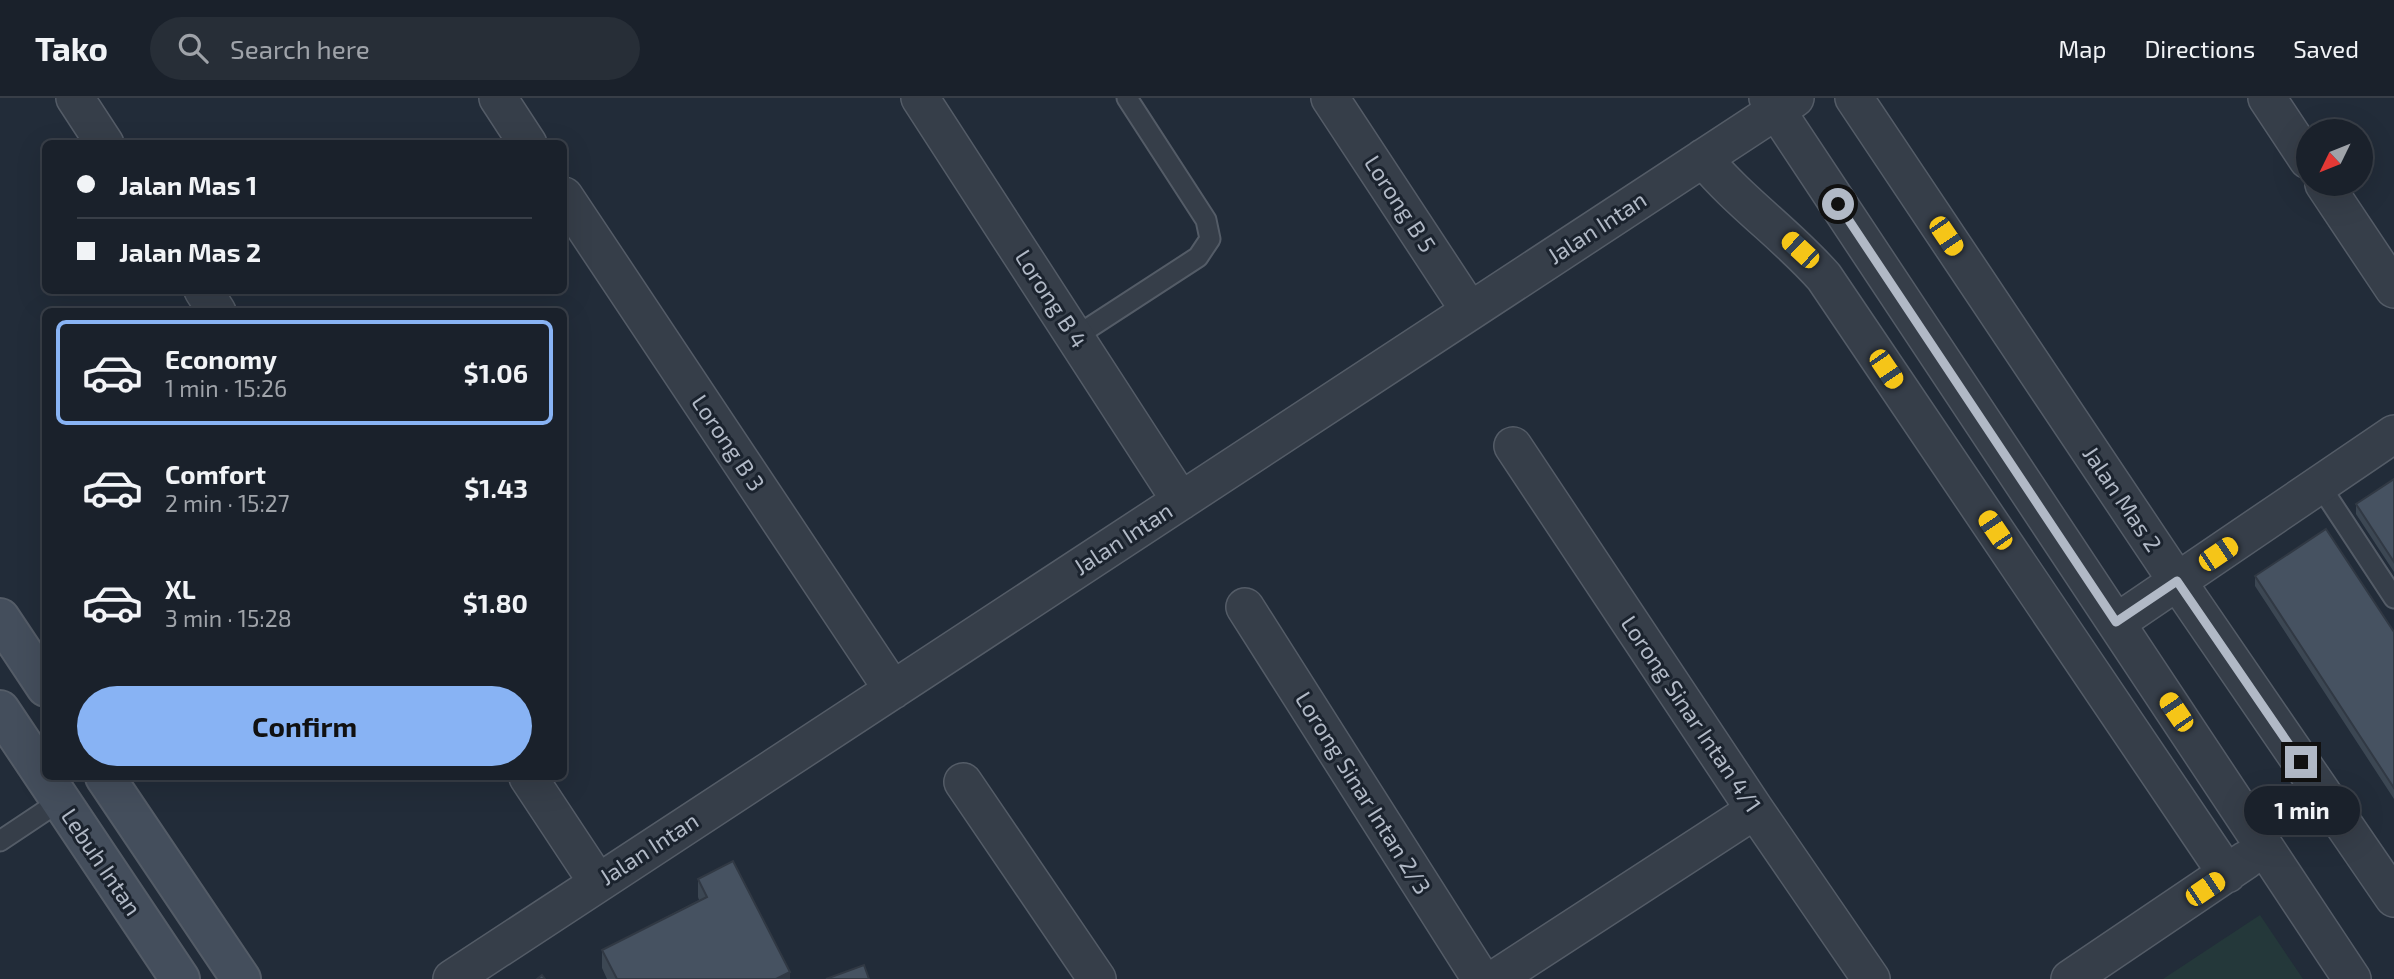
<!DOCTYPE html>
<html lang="en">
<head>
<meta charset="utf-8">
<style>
  body { margin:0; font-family:"Exo 2",sans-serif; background:#272e37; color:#f1f3f6; height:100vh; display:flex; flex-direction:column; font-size:26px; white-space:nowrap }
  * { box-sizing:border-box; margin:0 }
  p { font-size:23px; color:#9fa3a9 }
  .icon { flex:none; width:38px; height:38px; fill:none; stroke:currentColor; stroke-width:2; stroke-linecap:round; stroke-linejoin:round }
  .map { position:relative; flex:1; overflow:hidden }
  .side { position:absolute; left:42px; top:210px; width:525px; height:472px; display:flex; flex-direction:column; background:#1a212b; border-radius:10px; box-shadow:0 7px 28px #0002,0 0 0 2px #383e47 }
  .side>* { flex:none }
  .top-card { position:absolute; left:42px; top:42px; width:525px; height:154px; border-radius:10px; box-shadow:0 7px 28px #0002,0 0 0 2px #383e47; display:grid; align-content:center; height:154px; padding:0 35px; background:#1a212b }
  .needle { width:46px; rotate:227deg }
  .buttons { position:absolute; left:2296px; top:21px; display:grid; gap:14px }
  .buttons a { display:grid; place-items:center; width:77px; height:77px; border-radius:50%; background:#1a212b; box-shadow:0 7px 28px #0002,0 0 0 2px #383e47; font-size:35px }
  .end { position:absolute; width:32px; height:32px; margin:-16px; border:9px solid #b1b9c6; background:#111; box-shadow:0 0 0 4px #111 }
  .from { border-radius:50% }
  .bubble { position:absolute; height:49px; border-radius:24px; background:#1a212b; box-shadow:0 7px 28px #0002,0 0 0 2px #383e47; font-size:23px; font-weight:700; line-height:49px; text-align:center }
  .car { position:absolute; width:21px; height:42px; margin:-21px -10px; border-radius:9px; box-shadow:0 0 5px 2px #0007; background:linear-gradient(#f5c518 24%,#345 0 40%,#f5c518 0 76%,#345 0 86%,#f5c518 0) }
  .top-card b { display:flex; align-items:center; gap:24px; height:66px; font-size:26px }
  .top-card b+b { border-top:2px solid #383e47 }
  .top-card i { width:18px; height:18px; background:#f1f3f6 }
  ul { padding:12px 0 0; list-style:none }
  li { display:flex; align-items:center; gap:21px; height:105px; margin:0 14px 10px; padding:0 21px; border:4px solid transparent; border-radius:10px }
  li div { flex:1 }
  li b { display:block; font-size:26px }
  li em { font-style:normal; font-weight:700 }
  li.on { border-color:#88b3f4 }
  li>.icon { width:63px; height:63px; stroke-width:1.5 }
  .button { display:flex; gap:14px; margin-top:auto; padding:14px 35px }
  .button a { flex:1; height:80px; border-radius:42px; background:#88b3f4; color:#111; font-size:28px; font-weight:700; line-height:80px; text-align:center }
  header { display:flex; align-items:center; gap:42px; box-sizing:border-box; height:98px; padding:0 35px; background:#1a212b; border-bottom:2px solid #383e47 }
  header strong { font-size:33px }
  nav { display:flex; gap:38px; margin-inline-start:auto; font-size:24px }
  .search { width:490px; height:63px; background:#272e37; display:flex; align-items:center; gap:18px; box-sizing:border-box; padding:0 24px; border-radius:38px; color:#9fa3a9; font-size:26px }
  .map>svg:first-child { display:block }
  .green { fill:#24383a }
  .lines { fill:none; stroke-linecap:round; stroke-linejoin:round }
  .service-casing { stroke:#545c67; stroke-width:23 }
  .minor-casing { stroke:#545c67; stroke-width:40 }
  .secondary-casing { stroke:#545c67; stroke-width:42 }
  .service { stroke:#363e49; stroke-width:19 }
  .minor { stroke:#363e49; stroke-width:37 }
  .secondary { stroke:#444e5c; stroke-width:38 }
  .wall { fill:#3c4753 }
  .shaded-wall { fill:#313944 }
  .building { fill:#465261; stroke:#313944; stroke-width:2 }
  .route { stroke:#b1b9c6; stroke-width:9 }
  .labels { text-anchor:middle; stroke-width:6; stroke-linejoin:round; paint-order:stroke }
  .street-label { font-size:23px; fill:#b1b9c6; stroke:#1b232e }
</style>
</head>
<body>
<header>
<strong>Tako</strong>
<div class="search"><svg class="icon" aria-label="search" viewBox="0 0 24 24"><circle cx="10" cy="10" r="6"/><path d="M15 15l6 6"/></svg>Search here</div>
<nav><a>Map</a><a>Directions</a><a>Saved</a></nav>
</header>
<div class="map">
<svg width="2394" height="881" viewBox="0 0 2394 881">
  <rect width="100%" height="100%" fill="#222c39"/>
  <!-- green -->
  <path class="green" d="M 2260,817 L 2303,881 L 2163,881 Z"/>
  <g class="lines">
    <!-- service casing -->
    <g class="service-casing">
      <path id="service" d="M 1075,239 L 1198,159 L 1210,141 L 1206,122 L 1127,0
        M 2319,386 L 2394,500
        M 0,743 L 60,703"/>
    </g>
    <!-- minor casing -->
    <g class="minor-casing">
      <path id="minor" d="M 75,0 L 105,46
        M 498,0 L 528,46
        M 920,0 L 1181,403
        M 1330,0 L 1470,213
        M 1768,0 L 2352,881
        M 1854,0 L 2177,483 L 2394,800
        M 2267,0 L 2308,62
        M 1703,60 C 1739,104 1786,136 1824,179 L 2227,776
        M 2324,86 L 2394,191
        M 564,98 L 893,592
        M 203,192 L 217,214
        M 1513,348 L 1755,712 L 1871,881
        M 1245,509 L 1481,881
        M 2116,525 L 2394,336
        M 528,679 L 598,785
        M 963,684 L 1097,881
        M 452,881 L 1795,0
        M 1495,881 L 1755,712
        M 2070,881 L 2246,762"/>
    </g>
    <!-- secondary casing -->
    <g class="secondary-casing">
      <path id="secondary" d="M 0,520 L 46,589
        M 0,612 L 180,881
        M 105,679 L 241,881"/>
    </g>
    <!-- service -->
    <use href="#service" class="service"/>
    <!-- minor -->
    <use href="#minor" class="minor"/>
    <!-- secondary -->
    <use href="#secondary" class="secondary"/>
  </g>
  <!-- wall -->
  <path class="wall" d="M 2394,381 L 2394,474 L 2356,416 L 2356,406 Z
    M 2255,478 L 2394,534 L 2394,701 L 2255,488 Z
    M 698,781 L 790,881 L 607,881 L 602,870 L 602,852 L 699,802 L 698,799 Z"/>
  <!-- shaded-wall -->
  <path class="shaded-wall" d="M 790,874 L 790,881 L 776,881 Z"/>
  <!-- building -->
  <path class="building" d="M 2394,381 L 2394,464 L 2356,406 Z
    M 2326,431 L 2394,534 L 2394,690 L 2255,478 Z
    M 733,763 L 790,874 L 776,881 L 617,881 L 602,852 L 707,799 L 698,781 Z
    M 864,867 L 869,881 L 826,881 Z
    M 542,877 L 545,881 L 537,881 Z"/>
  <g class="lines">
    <!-- route -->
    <path class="route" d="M 1838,106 L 2116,524 L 2177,483 L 2301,664"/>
  </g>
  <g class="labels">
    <!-- street labels -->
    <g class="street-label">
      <text transform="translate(1400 106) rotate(57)" y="8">Lorong B 5</text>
      <text transform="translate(1597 130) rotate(-33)" y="8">Jalan Intan</text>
      <text transform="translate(1051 201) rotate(57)" y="8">Lorong B 4</text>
      <text transform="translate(728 345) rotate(56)" y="8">Lorong B 3</text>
      <text transform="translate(2122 401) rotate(56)" y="8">Jalan Mas 2</text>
      <text transform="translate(1123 441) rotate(-33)" y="8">Jalan Intan</text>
      <text transform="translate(1691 616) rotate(56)" y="8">Lorong Sinar Intan 4/1</text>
      <text transform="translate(1363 695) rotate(58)" y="8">Lorong Sinar Intan 2/3</text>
      <text transform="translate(649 751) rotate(-33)" y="8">Jalan Intan</text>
      <text transform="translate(101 764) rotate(56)" y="8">Lebuh Intan</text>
    </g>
  </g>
</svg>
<div class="buttons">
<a><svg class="needle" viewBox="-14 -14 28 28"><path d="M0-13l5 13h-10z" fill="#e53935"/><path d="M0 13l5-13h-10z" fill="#9fa3a9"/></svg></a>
</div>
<i class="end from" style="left:1838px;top:106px"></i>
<i class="end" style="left:2301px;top:664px"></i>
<div class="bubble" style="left:2244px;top:688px;width:116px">1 min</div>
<i class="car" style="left:1946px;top:138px;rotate:146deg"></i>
<i class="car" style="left:1800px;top:152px;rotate:313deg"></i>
<i class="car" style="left:1886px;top:271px;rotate:146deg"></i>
<i class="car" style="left:1995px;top:432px;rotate:326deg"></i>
<i class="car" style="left:2218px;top:456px;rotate:56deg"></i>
<i class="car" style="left:2176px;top:614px;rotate:326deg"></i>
<i class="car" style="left:2205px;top:791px;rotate:56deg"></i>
<div class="top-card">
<b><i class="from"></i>Jalan Mas 1</b>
<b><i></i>Jalan Mas 2</b>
</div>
<section class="side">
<ul>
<li class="on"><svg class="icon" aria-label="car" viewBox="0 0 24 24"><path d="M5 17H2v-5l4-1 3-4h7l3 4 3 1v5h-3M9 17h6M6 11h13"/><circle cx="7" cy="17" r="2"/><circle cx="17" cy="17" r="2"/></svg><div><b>Economy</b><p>1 min · 15:26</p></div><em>$1.06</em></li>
<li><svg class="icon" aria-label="car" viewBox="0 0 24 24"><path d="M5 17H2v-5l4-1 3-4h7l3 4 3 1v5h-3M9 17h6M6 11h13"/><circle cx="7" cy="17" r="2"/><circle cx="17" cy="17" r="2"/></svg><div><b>Comfort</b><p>2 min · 15:27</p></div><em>$1.43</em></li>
<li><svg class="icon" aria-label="car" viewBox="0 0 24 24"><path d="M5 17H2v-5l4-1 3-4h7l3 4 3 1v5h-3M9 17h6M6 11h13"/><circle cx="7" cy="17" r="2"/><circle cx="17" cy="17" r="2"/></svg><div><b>XL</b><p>3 min · 15:28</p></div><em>$1.80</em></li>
</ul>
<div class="button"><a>Confirm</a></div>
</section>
</div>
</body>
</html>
